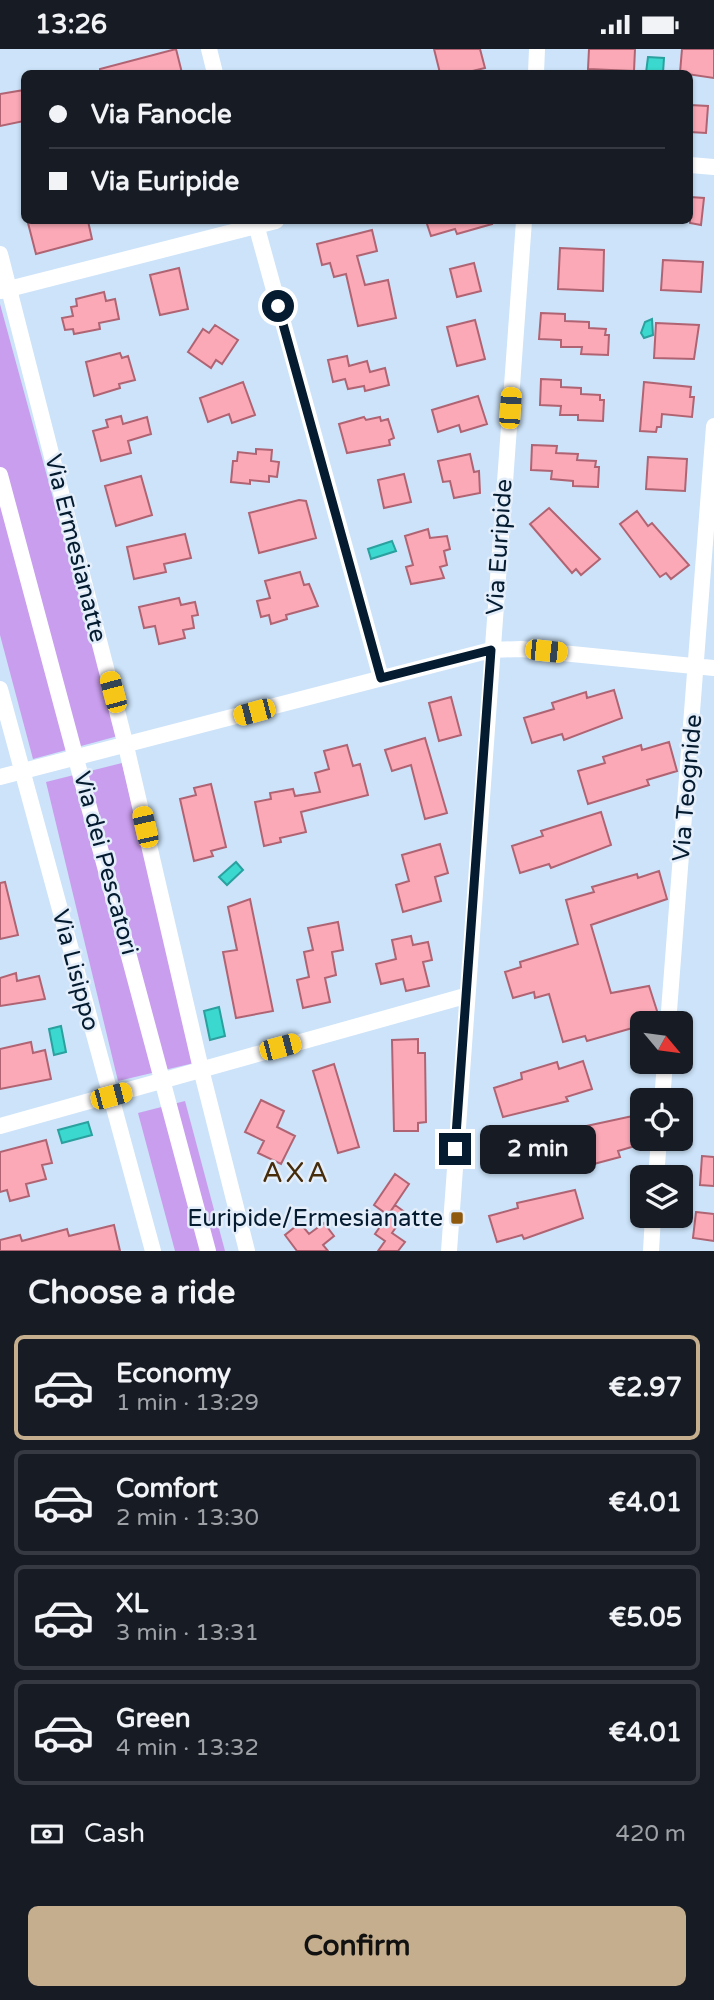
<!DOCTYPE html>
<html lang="en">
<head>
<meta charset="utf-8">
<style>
  body { margin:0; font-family:"Varela Round",sans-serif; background:#20242c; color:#f1f3f6; height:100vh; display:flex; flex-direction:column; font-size:26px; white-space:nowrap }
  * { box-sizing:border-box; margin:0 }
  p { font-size:23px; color:#9ea1a6 }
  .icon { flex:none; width:38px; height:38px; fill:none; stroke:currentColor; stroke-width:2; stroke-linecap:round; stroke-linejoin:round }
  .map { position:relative; height:1202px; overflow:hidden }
  .side { display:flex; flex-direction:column; background:#171b24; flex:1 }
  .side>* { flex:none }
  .banner { position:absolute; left:21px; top:21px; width:672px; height:154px; border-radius:10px; box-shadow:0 2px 5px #0004; display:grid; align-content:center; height:154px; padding:0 28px; background:#171b24 }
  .needle { width:46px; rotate:119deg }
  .fabs { position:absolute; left:630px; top:962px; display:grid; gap:14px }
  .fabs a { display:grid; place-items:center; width:63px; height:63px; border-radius:10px; background:#171b24; box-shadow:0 2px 5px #0004; font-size:35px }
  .end { position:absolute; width:32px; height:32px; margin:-16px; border:9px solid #051c30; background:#fff; box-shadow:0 0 0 4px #fff }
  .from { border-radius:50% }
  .bubble { position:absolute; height:49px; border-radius:10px; background:#171b24; box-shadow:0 2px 5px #0004; font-size:23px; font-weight:800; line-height:49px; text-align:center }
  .car { position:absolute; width:21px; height:42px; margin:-21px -10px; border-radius:9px; box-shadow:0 0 5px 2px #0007; background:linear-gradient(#f5c518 24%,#345 0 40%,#f5c518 0 76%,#345 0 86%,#f5c518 0) }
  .banner b { display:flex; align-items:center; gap:24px; height:66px; font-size:26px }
  .banner b+b { border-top:2px solid #363941 }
  .banner i { width:18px; height:18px; background:#f1f3f6 }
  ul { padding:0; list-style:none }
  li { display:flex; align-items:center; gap:21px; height:105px; margin:0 14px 10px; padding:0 14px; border:4px solid #363941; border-radius:10px }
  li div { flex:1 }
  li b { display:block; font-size:26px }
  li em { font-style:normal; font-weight:800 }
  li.selected { border-color:#c5ae8d }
  li>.icon { width:63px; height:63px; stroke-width:1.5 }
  h2 { padding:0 28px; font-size:32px; line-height:84px }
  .pay { display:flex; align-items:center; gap:18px; height:77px; padding:0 28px; font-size:26px }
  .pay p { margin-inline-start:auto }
  .cta { display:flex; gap:14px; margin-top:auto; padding:14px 28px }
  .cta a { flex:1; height:80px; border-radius:10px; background:#c5ae8d; color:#111; font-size:28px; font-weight:800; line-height:80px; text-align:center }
  .status { display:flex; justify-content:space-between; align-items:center; height:49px; padding:0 35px; background:#171b24; direction:ltr }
  .status svg { height:19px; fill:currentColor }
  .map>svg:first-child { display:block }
  .green { fill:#c99eee }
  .water { fill:#3ad8ce; stroke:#2aa09f; stroke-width:2 }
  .building { fill:#fba9b7; stroke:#b06473; stroke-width:2 }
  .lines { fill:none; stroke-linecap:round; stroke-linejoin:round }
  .minor { stroke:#fff; stroke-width:16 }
  .route { stroke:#051c30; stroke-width:9 }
  .poi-dot { fill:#8f590d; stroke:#e3eefa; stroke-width:2.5 }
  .labels { text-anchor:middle; stroke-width:5; stroke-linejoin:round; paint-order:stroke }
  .street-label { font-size:24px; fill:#051c30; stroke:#e3eefa }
  .poi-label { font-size:24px; fill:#051c30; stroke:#e3eefa; text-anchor:end }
  .quarter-label { font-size:28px; letter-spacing:2px; fill:#462c0b; stroke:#e3eefa }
</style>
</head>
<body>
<div class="status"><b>13:26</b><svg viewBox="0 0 49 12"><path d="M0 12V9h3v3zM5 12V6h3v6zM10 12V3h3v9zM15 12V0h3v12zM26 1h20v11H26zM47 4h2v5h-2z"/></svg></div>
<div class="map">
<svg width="714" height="1202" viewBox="0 0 714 1202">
  <rect width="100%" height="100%" fill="#cce3f9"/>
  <!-- green -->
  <path class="green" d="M 0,255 L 118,687 L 33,710 L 0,586 Z
    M 122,714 L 194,1014 L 118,1032 L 46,733 Z
    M 185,1052 L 225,1202 L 175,1202 L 138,1064 Z"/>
  <!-- water -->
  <path class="water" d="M 648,8 L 664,9 L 663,24 L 646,24 Z
    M 652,270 L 653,286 L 644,289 L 641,284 L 645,273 Z
    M 392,492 L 396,502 L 371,510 L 368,500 Z
    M 236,813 L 243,821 L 227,836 L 219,828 Z
    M 219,958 L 225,987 L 210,991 L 204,962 Z
    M 61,977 L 66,1003 L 54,1006 L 49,980 Z
    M 88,1073 L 92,1086 L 62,1094 L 58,1081 Z"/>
  <!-- building -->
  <path class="building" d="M 176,0 L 182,24 L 100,24 L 100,20 Z
    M 434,0 L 480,0 L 485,19 L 464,24 L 440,24 Z
    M 589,0 L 635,0 L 634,22 L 588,20 Z
    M 682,0 L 714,0 L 714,29 L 680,24 Z
    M 24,41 L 24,72 L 0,77 L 0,45 Z
    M 690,56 L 708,57 L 706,84 L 690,83 Z
    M 690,148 L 704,149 L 701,176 L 690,174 Z
    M 37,172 L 88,172 L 92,190 L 36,205 L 28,174 Z
    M 426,172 L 491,172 L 492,175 L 457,185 L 455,180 L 431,187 Z
    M 372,181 L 377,202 L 357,207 L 365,236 L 388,231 L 396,269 L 358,277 L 346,225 L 334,228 L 330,214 L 322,216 L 317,195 Z
    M 560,199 L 604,201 L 603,242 L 558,240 Z
    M 663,211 L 703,213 L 701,243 L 661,241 Z
    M 474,214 L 481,242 L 457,248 L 450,220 Z
    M 179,219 L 188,260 L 160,266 L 150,226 Z
    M 104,243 L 106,252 L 115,250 L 119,270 L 99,274 L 100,280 L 74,285 L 73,280 L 65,281 L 62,269 L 73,267 L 71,258 L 77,257 L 76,250 Z
    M 541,264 L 565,265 L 565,272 L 589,273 L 589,279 L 606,280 L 605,286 L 609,286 L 608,306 L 581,305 L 582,298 L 561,298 L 561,291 L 539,290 Z
    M 475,271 L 485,310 L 457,317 L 447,278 Z
    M 656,274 L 699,276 L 694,310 L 654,309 Z
    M 215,276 L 238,291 L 222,315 L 216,311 L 211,319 L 188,303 L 203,280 L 209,284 Z
    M 120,304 L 122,309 L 128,307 L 135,331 L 119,335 L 120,339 L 94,347 L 86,313 Z
    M 347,307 L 349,317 L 367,312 L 370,323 L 385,319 L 389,336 L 365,342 L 364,337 L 348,340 L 345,330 L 333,333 L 328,311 Z
    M 541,330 L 561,331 L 561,338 L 581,339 L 581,345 L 600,346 L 600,351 L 604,351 L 603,372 L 578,371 L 578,366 L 560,366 L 561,357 L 540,356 Z
    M 243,333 L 255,366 L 232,374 L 229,365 L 208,373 L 200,349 Z
    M 644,333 L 691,338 L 690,348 L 694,348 L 692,368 L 662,365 L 661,378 L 657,378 L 656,383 L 640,382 Z
    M 478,347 L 487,375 L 461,383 L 459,376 L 438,383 L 432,361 Z
    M 121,367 L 123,375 L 147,368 L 151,385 L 128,392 L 131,404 L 101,412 L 93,382 L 108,378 L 106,371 Z
    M 364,368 L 366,371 L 380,368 L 381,372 L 388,370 L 394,389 L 389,391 L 390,396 L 347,404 L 339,375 Z
    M 532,396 L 557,397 L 556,404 L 578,405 L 577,411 L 596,412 L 595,418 L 599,418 L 598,438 L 573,437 L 573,432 L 551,430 L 552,422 L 531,421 Z
    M 256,400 L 272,401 L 271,412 L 279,413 L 277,428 L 269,427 L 269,433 L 250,431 L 250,435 L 231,433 L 233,412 L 237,412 L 238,403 L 256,405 Z
    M 470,405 L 474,423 L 479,422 L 480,444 L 454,449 L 450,432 L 443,433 L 438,412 Z
    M 648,408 L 687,410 L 685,442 L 646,440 Z
    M 404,425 L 411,453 L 384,459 L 378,431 Z
    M 141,427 L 152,466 L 116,477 L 105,437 Z
    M 299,451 L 306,452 L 316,489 L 259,504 L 249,464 Z
    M 549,459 L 600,510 L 581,526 L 576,520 L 572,524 L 530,475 Z
    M 637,462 L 648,477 L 652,474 L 689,516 L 671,530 L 666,524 L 660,528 L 620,475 Z
    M 428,480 L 430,489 L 447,487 L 450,500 L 444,502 L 447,516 L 440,518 L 444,529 L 411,535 L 406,518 L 413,516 L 405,487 Z
    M 185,485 L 191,509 L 164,515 L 166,523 L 134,530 L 127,498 Z
    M 300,523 L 304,536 L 309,535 L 318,557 L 286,566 L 287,570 L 271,575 L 269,566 L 261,568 L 257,552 L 270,549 L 265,532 Z
    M 179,549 L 181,556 L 195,553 L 198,566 L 192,567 L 194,579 L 183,581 L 185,589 L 159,595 L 155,577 L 144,579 L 139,558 Z
    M 614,641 L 622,669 L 564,691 L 562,685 L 532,694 L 524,669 L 554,660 L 552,654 L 586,643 L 587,649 Z
    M 451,648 L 461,686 L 439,692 L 429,654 Z
    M 425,689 L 447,764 L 425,770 L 411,716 L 392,722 L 385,701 Z
    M 669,693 L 677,722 L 647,731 L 649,736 L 588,755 L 578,722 L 605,714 L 603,708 L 641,696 L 642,701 Z
    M 347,696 L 353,717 L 360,715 L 368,746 L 301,763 L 306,783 L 280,789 L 281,793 L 264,797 L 255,753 L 271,750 L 270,744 L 293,740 L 295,747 L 320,743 L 315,724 L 329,720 L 324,702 Z
    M 211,735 L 226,798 L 211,802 L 213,807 L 194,812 L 180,750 L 196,746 L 194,739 Z
    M 601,763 L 611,796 L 551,819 L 549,815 L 520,824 L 512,797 L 543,787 L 541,782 Z
    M 440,795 L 448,824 L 435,828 L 441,852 L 403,863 L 396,836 L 409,832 L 402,806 Z
    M 659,822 L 667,850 L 591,876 L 611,944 L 649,937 L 658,965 L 635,972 L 636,978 L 587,992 L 585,987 L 563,993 L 549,945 L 535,949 L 534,943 L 513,949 L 505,923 L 521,918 L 520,913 L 578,895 L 566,851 L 594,843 L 592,838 L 637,825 L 638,829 Z
    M 5,833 L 18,886 L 0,890 L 0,834 Z
    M 250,850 L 273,962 L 236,969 L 223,903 L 237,901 L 228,858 Z
    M 338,873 L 343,901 L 332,903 L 336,926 L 325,929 L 330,953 L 303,959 L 297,931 L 309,928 L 304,903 L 313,901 L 308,879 Z
    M 411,887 L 413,896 L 428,893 L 432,911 L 423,913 L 429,937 L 406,942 L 403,930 L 381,935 L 376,915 L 396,910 L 392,891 Z
    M 16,924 L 17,932 L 39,927 L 45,950 L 0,957 L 0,929 Z
    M 418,990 L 418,1004 L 425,1004 L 426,1073 L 418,1074 L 418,1082 L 394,1082 L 392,991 Z
    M 31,993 L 33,1004 L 45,1001 L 51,1030 L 0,1040 L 0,1000 Z
    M 583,1012 L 592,1040 L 566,1048 L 568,1052 L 503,1068 L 494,1039 L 522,1030 L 521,1024 L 557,1013 L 559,1020 Z
    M 334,1015 L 359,1098 L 338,1104 L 313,1022 Z
    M 261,1051 L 284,1062 L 277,1078 L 295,1087 L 281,1115 L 258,1104 L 264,1092 L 245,1083 Z
    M 642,1065 L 642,1095 L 618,1102 L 620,1108 L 590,1116 L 588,1111 L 556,1120 L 549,1094 L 579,1085 L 577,1079 Z
    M 46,1091 L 52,1114 L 42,1116 L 46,1130 L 26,1135 L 29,1147 L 10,1152 L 7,1141 L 0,1143 L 0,1103 Z
    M 702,1107 L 714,1108 L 714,1137 L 700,1136 Z
    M 395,1125 L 409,1135 L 388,1166 L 374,1156 Z
    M 575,1141 L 583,1169 L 524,1190 L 522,1186 L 497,1193 L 489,1167 L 518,1159 L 517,1154 Z
    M 395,1156 L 406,1164 L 392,1184 L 405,1193 L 398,1202 L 378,1202 L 385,1192 L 375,1185 Z
    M 696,1163 L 714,1165 L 714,1192 L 693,1189 Z
    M 300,1174 L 309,1185 L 324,1174 L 334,1187 L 323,1196 L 328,1202 L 297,1202 L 285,1186 Z
    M 114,1176 L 120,1202 L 0,1202 L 0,1191 L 20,1186 L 22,1192 L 67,1180 L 69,1187 Z"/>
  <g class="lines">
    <!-- minor -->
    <path class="minor" d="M 209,0 L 215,24
      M 536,24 L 537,0
      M 690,116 L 714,118
      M 255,172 L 381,629
      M 0,205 L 126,697 L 201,1020 L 247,1202
      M 1,242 L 276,172
      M 0,426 L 208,1202
      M 0,640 L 153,1202
      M 0,728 L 491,601 L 521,600 L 714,619
      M 668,975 L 714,377
      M 662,1052 L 665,1013
      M 0,1077 L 465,947
      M 656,1129 L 659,1090
      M 449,1202 L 524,172
      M 651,1202 L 653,1167"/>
  </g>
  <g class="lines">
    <!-- route -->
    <path class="route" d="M 278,257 L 381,629 L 491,601 L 455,1100"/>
  </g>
  <!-- markers -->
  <rect class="poi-dot" x="450" y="1162" width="14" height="14" rx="3.5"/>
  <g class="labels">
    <!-- street labels -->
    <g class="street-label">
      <text transform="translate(499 498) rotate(-86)" y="8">Via Euripide</text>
      <text transform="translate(76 499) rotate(76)" y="8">Via Ermesianatte</text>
      <text transform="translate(687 739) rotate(-85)" y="8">Via Teognide</text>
      <text transform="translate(106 814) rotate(75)" y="8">Via dei Pescatori</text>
      <text transform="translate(76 921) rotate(75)" y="8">Via Lisippo</text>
    </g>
    <!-- poi labels -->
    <g class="poi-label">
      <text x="443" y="1177">Euripide/Ermesianatte</text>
    </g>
    <!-- quarter labels -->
    <g class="quarter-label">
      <text x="296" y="1133">AXA</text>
    </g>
  </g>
</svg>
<div class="fabs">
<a><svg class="needle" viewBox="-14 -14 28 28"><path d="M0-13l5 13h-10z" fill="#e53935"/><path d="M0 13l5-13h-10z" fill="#9ea1a6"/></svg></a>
<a><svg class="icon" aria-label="locate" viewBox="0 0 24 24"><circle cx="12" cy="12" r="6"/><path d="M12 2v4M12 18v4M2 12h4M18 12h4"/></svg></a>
<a><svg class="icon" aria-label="layers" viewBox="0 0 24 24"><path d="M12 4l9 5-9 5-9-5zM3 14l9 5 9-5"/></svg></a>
</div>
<i class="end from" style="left:278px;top:257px"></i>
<i class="end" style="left:455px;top:1100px"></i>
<div class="bubble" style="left:480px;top:1076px;width:116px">2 min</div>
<i class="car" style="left:510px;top:359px;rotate:4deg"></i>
<i class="car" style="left:546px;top:602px;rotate:96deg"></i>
<i class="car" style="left:113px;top:643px;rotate:345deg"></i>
<i class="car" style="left:254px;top:663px;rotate:255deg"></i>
<i class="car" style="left:145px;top:778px;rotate:347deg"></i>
<i class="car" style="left:280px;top:998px;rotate:75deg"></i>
<i class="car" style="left:111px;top:1047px;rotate:75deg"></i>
<div class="banner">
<b><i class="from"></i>Via Fanocle</b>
<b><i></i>Via Euripide</b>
</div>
</div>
<section class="side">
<h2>Choose a ride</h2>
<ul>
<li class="selected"><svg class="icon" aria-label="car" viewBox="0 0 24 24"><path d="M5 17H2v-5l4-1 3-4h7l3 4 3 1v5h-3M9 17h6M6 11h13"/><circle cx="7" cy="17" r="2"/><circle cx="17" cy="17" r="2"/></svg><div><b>Economy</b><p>1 min · 13:29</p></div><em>€2.97</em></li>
<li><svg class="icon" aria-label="car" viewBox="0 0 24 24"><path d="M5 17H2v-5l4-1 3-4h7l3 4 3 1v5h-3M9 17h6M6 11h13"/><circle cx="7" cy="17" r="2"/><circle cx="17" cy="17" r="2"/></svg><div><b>Comfort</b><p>2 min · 13:30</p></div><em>€4.01</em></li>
<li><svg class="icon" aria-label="car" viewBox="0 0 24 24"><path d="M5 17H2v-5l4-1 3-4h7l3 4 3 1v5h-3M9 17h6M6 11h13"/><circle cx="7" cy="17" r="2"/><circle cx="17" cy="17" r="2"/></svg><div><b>XL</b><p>3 min · 13:31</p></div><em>€5.05</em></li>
<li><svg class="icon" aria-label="car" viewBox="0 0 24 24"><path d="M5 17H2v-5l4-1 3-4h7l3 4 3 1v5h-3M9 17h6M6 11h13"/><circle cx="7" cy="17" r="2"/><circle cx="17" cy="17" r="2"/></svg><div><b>Green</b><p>4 min · 13:32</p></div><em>€4.01</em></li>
</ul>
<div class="pay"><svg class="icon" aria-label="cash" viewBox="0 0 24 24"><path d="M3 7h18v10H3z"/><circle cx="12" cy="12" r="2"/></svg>Cash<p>420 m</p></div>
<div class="cta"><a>Confirm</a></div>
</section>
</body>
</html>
